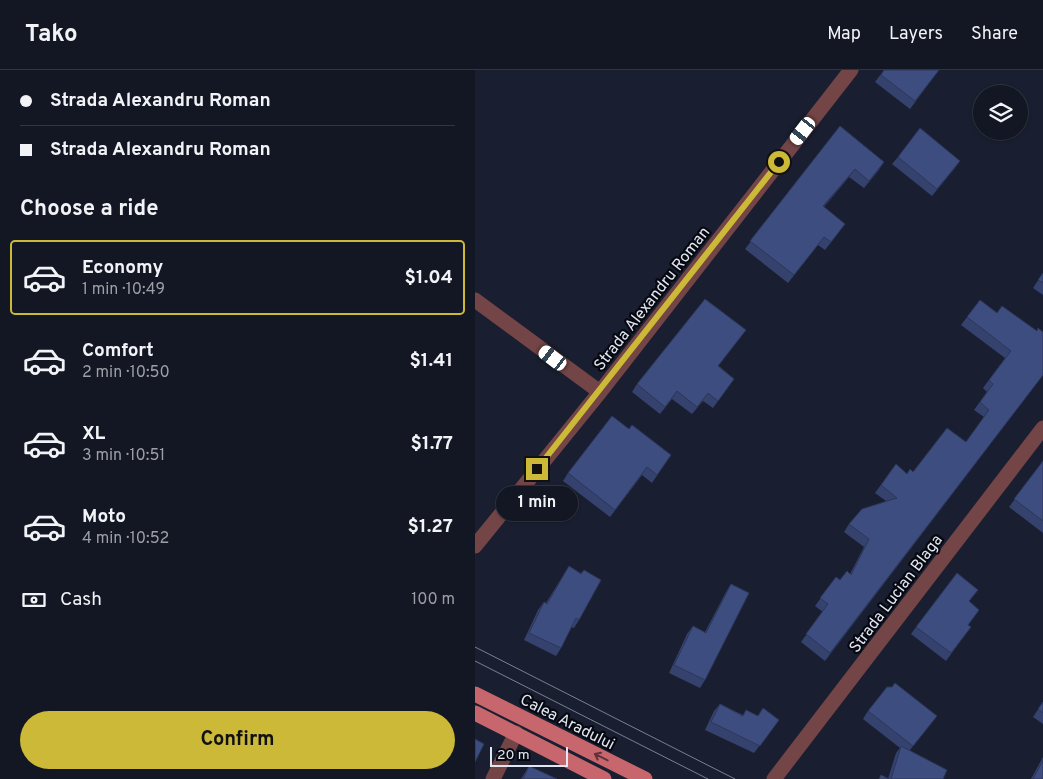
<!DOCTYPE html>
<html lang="en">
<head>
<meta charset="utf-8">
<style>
  body { margin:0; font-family:Overpass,sans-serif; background:#1c202c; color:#f1f3f6; height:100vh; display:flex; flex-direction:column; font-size:19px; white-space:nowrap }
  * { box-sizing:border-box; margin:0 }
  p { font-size:16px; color:#9d9fa6 }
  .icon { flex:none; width:28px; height:28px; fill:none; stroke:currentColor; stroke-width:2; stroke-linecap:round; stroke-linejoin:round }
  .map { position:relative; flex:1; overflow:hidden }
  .details { display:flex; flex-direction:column; background:#131724; width:475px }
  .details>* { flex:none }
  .top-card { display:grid; align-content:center; height:110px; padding:0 20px; background:#131724 }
  .tools { position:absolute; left:498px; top:15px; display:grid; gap:10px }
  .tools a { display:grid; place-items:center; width:55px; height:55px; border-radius:50%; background:#131724; box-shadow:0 1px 4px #0004,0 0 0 1px #323641; font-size:25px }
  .scale { position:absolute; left:15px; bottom:12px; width:78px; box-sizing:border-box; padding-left:5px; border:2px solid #e2e6f2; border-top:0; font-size:14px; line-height:18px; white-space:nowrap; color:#e2e6f2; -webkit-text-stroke:4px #070911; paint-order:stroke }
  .end { position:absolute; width:22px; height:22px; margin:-11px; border:6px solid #ccb938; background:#111; box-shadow:0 0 0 2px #111 }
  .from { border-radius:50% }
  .bubble { position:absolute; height:35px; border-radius:18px; background:#131724; box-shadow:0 1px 4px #0004,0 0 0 1px #323641; font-size:16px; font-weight:700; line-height:35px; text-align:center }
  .car { position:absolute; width:15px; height:30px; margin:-15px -8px; border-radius:6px; box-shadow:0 0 4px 1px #0007; background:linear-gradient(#fff 24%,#345 0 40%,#fff 0 76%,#345 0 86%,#fff 0) }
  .top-card b { display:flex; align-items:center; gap:18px; height:48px; font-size:19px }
  .top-card b+b { border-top:1px solid #323641 }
  .top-card i { width:12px; height:12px; background:#f1f3f6 }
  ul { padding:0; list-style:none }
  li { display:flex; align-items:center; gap:15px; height:75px; margin:0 10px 8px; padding:0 10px; border:2px solid transparent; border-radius:5px }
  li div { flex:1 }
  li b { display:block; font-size:19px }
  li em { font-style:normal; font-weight:700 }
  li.active { border-color:#ccb938 }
  li>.icon { width:45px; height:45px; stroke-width:1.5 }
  h2 { padding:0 20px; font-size:22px; line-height:60px }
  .pay { display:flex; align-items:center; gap:12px; height:55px; padding:0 20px; font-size:19px }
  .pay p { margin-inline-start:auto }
  .primary-button { display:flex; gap:10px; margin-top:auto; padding:10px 20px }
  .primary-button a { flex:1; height:58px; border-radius:30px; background:#ccb938; color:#111; font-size:20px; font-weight:700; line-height:58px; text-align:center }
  header { display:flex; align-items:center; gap:30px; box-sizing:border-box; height:70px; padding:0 25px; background:#131724; border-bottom:1px solid #323641 }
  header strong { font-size:24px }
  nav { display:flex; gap:28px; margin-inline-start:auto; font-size:18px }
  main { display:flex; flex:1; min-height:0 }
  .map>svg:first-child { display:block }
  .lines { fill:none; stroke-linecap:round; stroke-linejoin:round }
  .minor { stroke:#744547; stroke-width:15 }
  .major { stroke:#c7666c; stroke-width:15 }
  .tram { stroke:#7b808f; stroke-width:1 }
  .wall { fill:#35426e }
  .shaded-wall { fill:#2b365a }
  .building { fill:#3e4d80; stroke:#2b365a }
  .oneway { stroke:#5d333a }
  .route { stroke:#ccb938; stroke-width:6 }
  .labels { text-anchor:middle; stroke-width:4.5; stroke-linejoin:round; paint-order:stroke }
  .street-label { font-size:16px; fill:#e2e6f2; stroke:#070911 }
</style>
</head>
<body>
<header>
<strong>Tako</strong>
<nav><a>Map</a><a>Layers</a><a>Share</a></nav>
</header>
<main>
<section class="details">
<div class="top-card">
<b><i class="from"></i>Strada Alexandru Roman</b>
<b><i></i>Strada Alexandru Roman</b>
</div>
<h2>Choose a ride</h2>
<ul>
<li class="active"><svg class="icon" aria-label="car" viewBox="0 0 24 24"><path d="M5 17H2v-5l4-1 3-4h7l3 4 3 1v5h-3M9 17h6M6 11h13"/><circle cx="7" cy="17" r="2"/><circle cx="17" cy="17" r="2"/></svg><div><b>Economy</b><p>1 min · 10:49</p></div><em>$1.04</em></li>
<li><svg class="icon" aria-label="car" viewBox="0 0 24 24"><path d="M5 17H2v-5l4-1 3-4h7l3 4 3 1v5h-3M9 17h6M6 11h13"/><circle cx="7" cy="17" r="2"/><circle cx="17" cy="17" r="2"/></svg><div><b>Comfort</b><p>2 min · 10:50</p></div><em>$1.41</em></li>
<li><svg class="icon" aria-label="car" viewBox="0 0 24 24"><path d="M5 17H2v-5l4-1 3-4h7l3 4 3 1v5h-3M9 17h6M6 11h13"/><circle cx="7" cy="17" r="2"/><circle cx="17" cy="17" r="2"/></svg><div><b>XL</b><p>3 min · 10:51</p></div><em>$1.77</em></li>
<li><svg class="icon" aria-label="car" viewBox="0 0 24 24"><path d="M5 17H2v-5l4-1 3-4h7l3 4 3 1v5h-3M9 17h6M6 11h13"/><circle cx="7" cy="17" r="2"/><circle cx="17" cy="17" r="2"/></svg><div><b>Moto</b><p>4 min · 10:52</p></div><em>$1.27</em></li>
</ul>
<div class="pay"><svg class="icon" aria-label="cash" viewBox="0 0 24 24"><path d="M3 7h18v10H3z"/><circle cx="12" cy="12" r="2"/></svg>Cash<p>100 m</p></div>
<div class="primary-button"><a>Confirm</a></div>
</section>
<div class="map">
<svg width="568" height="709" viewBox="0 0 568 709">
  <rect width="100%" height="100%" fill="#191f30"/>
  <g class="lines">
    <!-- minor -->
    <path class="minor" d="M 0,230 L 125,322
      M 0,476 L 125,322 L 376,0
      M 18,709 L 41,663
      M 299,709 L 568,358"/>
    <!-- major -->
    <path class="major" d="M 0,624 L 170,709
      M 0,643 L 129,709"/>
    <!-- tram -->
    <path class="tram" d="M 0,577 L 260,709
      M 0,591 L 233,709"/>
  </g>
  <!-- wall -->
  <path class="wall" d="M 409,0 L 464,0 L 435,39 L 400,12 Z
    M 365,56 L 404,100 L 389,118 L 374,107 L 349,137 L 364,162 L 350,180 L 343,175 L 313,213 L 270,179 Z
    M 423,87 L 480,98 L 457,126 L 417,94 Z
    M 568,203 L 568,225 L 558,218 Z
    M 505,230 L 522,243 L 562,261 L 568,262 L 568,305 L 350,591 L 326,572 L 348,542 L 340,536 L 361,507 L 365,510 L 375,504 L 389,477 L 369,462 L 374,454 L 411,431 L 400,423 L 421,394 L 432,404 L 438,402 L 491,372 L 509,347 L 499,340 L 512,322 L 508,318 L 530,288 L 486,255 Z
    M 244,296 L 259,309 L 238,338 L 228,331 L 217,344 L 197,329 L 185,344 L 157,322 L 162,314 Z
    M 154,359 L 196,385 L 177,413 L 167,405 L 135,447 L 88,411 L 93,403 Z
    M 568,391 L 568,463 L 534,437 Z
    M 94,496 L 106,503 L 109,500 L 104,550 L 99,558 L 96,557 L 86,578 L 81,586 L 49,570 L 63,540 L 69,532 L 71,533 Z
    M 256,514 L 230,610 L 225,618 L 194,603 L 212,564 L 218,556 L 230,562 L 251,522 Z
    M 495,532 L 493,555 L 490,565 L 471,591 L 436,564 L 441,557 Z
    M 568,632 L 568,654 L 558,647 Z
    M 245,634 L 268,645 L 271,640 L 283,646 L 304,650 L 279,683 L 230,660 L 239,641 Z
    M 393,641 L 462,646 L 435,680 L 468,709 L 404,709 L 406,705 L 413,709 L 421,683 L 425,678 L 388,649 Z
    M 568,687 L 568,709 L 556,709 Z
    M 54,696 L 82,709 L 46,709 Z"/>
  <!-- shaded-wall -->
  <path class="shaded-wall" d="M 485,91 L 480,98 L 457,126 L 462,119 Z
    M 409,92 L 404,100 L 389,118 L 394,111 Z
    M 380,99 L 374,107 L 343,144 L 348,136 Z
    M 568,305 L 350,591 L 355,583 Z"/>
  <!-- building -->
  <path class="building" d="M 409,0 L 464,0 L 440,31 L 406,5 Z
    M 365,56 L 409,92 L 394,111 L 380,99 L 348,136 L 370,154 L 356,172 L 349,167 L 319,205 L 275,171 Z
    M 445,58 L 485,91 L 462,119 L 423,87 Z
    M 568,203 L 568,213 L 563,210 Z
    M 230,229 L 271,260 L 243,296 L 259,309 L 243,331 L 233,323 L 222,337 L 202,321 L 190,337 L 162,314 Z
    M 505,230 L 522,243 L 527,236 L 562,261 L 563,258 L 568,262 L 568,305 L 355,583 L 331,564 L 353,534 L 345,528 L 361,507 L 365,510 L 372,501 L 376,505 L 394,469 L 374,454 L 387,439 L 422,428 L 406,415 L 421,394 L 432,404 L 435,399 L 438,402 L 472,358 L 491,372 L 514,340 L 505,332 L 518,314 L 514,310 L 536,281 L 492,247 Z
    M 137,346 L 154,359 L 157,355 L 196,385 L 182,405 L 172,397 L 140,440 L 93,403 Z
    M 568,391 L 568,451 L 539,429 Z
    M 94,496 L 106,504 L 109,500 L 126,510 L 104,550 L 101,548 L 86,578 L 54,563 L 69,532 L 72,534 Z
    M 482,503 L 503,520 L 494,531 L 504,540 L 493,555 L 496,557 L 476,583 L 441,557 Z
    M 256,514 L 274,523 L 230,610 L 199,595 L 218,556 L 231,563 Z
    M 420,613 L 462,646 L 438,676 L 393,641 L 412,617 L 417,617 Z
    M 568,632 L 568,643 L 563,639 Z
    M 245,634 L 268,646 L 271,640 L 283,646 L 288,638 L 304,650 L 285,676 L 236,652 Z
    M 0,669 L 9,674 L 0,692 Z
    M 426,676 L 472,700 L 468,709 L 416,709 Z
    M 568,690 L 568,709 L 558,709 Z
    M 54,696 L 82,709 L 48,709 Z
    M 406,705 L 414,709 L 404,709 Z"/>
  <!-- one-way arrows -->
  <defs><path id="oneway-shaft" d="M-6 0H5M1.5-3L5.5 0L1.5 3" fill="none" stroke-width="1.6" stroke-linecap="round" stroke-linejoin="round" transform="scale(1.25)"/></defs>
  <use class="oneway" href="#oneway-shaft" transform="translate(126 687) rotate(-153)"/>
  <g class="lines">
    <!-- route -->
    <path class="route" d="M 62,399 L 304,92"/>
  </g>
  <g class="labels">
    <!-- street labels -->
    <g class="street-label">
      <text transform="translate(176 228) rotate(-52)" y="6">Strada Alexandru Roman</text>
      <text transform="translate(420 523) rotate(-53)" y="6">Strada Lucian Blaga</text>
      <text transform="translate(93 651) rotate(27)" y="6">Calea Aradului</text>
    </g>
  </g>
</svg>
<div class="tools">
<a><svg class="icon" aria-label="layers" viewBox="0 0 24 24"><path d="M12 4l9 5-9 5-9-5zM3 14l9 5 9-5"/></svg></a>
</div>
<div class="scale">20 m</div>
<i class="end from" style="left:304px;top:92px"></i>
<i class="end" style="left:62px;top:399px"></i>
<div class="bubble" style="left:21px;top:416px;width:82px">1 min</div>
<i class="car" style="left:328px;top:61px;rotate:218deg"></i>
<i class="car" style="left:78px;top:288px;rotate:307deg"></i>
</div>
</main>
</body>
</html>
